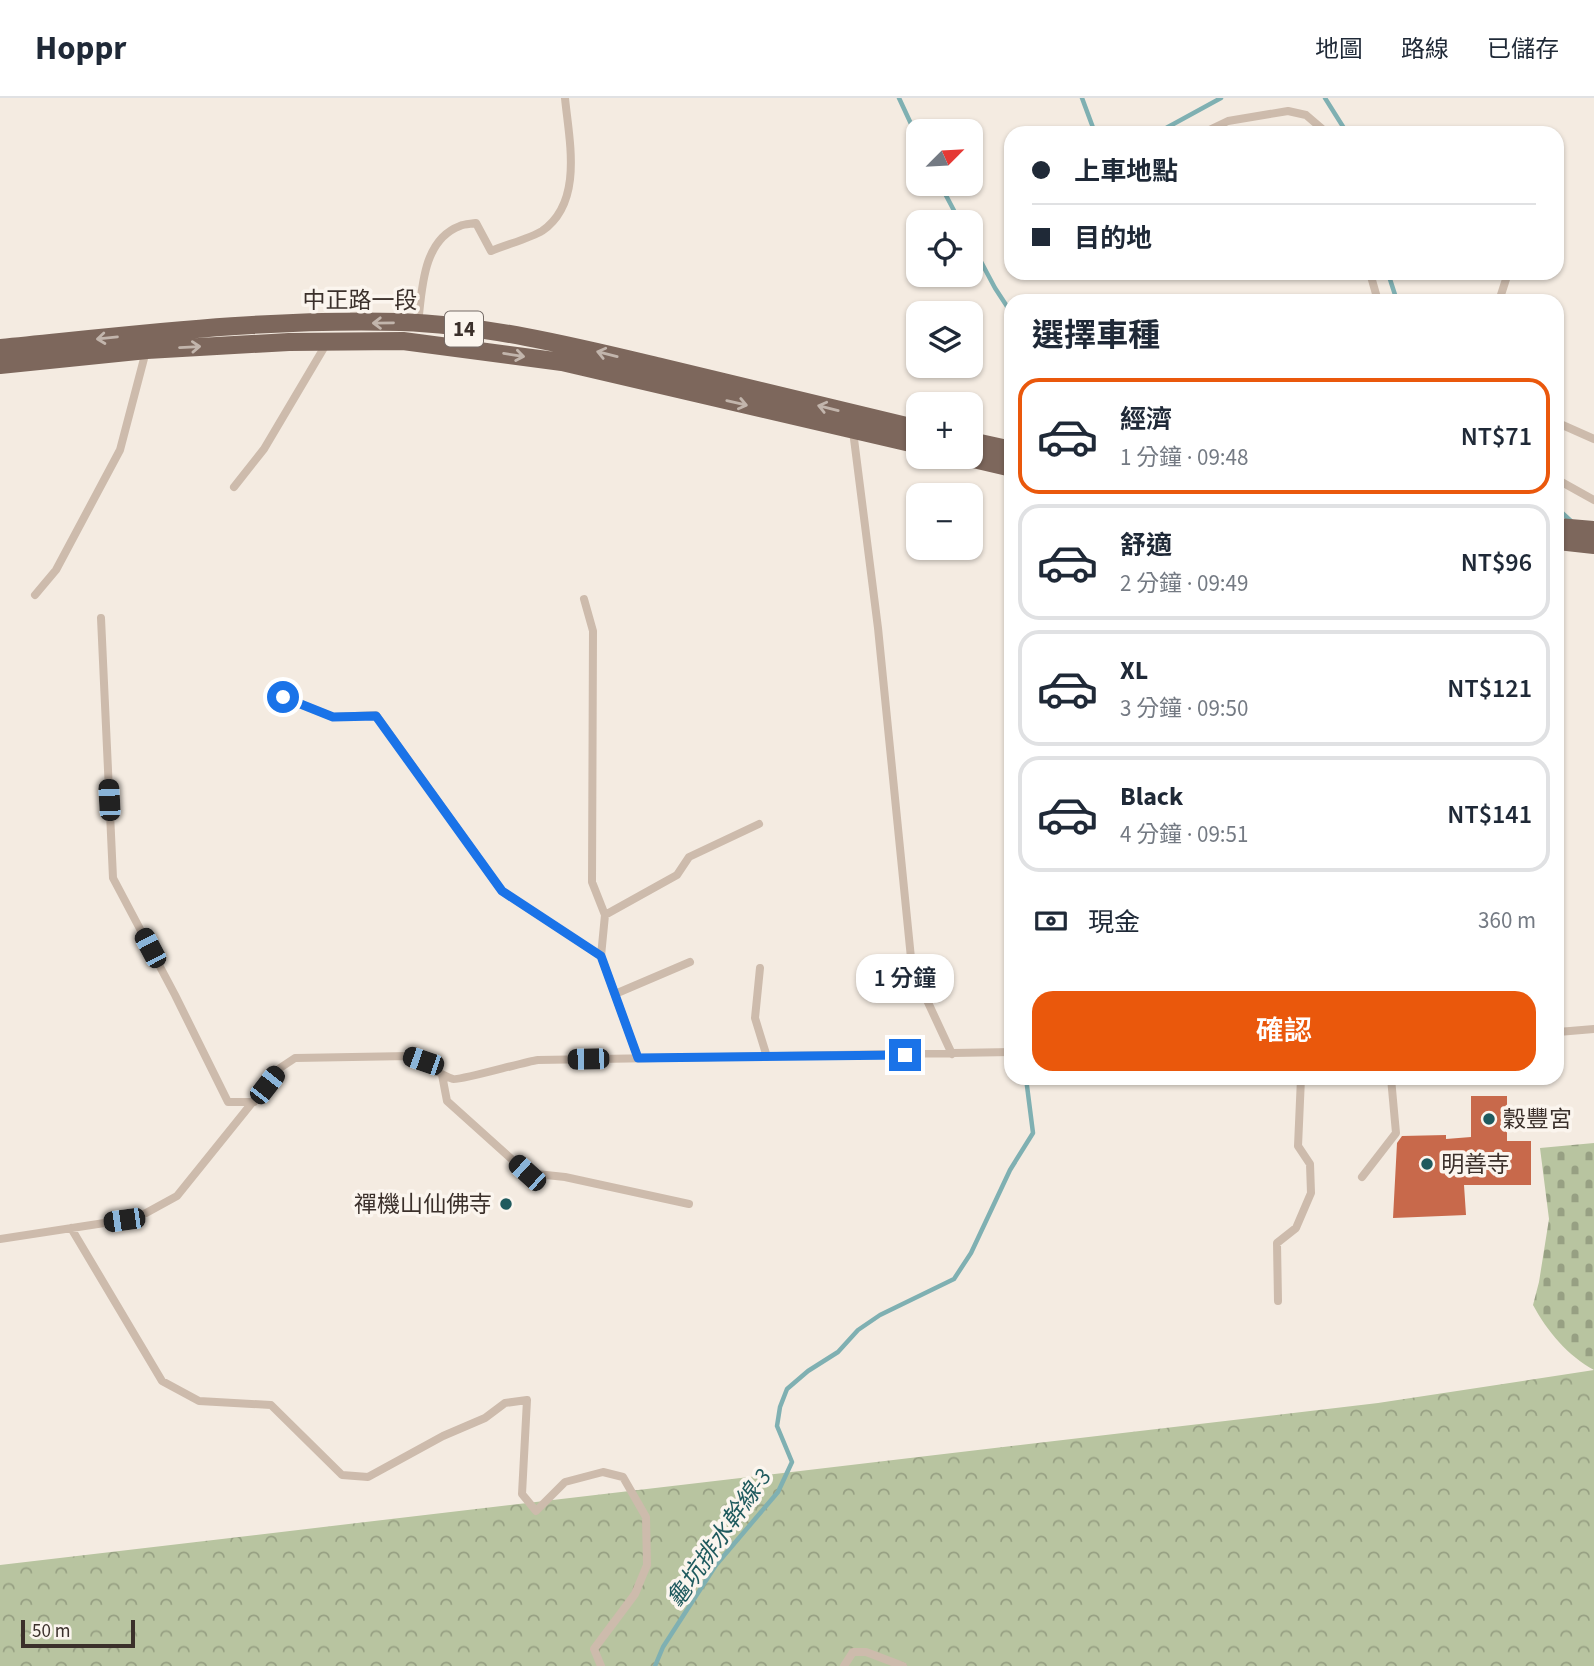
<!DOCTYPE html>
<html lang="zh-TW">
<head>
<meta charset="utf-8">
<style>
  body { margin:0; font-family:"Source Sans 3","Noto Sans TC",sans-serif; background:#f2f2f3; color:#1f2937; height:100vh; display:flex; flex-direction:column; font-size:26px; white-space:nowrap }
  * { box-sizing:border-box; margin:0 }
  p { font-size:23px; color:#747a83 }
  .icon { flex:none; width:38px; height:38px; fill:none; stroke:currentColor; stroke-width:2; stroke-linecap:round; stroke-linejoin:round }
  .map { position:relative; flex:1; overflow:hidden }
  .drawer { position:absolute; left:1004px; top:196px; width:560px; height:791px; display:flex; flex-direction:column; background:#fff; border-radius:21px; box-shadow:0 2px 5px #0004 }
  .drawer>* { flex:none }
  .guide { position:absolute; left:1004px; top:28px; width:560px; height:154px; border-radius:21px; box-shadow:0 2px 5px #0004; display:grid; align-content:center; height:154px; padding:0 28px; background:#fff }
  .needle { width:46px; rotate:66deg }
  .fabs { position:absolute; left:906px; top:21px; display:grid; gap:14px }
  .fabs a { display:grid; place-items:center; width:77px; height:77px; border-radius:14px; background:#fff; box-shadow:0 2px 5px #0004; font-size:35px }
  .scale { position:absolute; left:21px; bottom:18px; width:114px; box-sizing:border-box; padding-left:7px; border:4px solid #3b302b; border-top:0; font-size:19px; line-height:24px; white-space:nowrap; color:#3b302b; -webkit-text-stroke:5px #fbf5ee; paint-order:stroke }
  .end { position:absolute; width:32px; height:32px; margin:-16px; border:9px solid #1a73e8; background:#fff; box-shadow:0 0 0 4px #fff }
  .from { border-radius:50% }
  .bubble { position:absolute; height:49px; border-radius:21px; background:#fff; box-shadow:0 2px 5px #0004; font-size:23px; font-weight:600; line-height:49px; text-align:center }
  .car { position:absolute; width:21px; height:42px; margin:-21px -10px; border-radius:9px; box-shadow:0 0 5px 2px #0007; background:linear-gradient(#222 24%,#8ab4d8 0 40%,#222 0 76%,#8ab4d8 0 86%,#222 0) }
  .guide b { display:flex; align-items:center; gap:24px; height:66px; font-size:26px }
  .guide b+b { border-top:2px solid #e0e1e3 }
  .guide i { width:18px; height:18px; background:#1f2937 }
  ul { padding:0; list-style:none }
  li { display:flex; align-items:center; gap:21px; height:116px; margin:0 14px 10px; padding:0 14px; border:4px solid #e0e1e3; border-radius:21px }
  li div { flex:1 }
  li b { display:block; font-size:26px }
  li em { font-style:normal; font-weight:600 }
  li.current { border-color:#ea580c }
  li>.icon { width:63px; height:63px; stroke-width:1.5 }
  h2 { padding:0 28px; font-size:32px; line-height:84px }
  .pay { display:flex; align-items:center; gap:18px; height:77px; padding:0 28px; font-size:26px }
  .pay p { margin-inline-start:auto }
  .cta { display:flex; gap:14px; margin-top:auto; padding:14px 28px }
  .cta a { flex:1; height:80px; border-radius:21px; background:#ea580c; color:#fff; font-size:28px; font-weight:600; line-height:80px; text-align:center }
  header { display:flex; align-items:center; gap:42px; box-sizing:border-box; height:98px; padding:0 35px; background:#fff; border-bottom:2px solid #e0e1e3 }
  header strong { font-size:33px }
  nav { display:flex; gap:38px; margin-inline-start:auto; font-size:24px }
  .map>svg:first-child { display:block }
  .forest { fill:url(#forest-crowns) }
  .cemetery { fill:url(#cemetery-stones) }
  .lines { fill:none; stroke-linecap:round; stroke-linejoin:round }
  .stream { stroke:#7fb0b2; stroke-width:4.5 }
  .building { fill:#c8694b }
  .lane { stroke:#cdbbac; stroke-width:8 }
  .primary { stroke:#7d675c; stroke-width:18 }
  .oneway { stroke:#c2b5ac }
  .route { stroke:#1a73e8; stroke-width:9 }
  .poi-dot { fill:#1f5a5e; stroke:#fbf5ee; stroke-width:2.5 }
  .labels { text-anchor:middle; stroke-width:7; stroke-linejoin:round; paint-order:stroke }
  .shield { fill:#fbf5ee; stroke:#756b66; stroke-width:2 }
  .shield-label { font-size:21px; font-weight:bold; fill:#3b302b }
  .street-label { font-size:23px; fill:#3b302b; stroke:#fbf5ee }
  .poi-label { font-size:23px; fill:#3b302b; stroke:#fbf5ee; text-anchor:start }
  .water-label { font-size:24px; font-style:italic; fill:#1f5a5e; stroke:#fbf5ee }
</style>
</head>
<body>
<header>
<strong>Hoppr</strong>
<nav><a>地圖</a><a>路線</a><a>已儲存</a></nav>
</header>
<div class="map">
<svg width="1594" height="1568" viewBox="0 0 1594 1568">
  <defs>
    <pattern id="forest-crowns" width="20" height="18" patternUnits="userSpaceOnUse" patternTransform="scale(1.75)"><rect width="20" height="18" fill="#b8c4a0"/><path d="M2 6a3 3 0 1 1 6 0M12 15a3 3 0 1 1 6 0" fill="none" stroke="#97a083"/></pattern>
    <pattern id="cemetery-stones" width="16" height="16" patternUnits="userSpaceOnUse" patternTransform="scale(1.75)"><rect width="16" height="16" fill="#b8c4a0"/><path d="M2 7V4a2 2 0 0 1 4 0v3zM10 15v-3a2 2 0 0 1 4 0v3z" fill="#97a083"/></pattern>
  </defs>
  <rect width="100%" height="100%" fill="#f4ebe1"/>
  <!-- forest -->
  <path class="forest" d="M 1594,1272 L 1594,1568 L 0,1568 L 0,1467 L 1378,1305 Z"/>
  <!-- cemetery -->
  <path class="cemetery" d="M 1594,1045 L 1594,1272 C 1568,1258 1547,1233 1533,1207 L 1539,1184 L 1549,1121 L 1540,1050 Z"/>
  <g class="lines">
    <!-- stream -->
    <path class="stream" d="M 899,0 L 919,43
      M 1082,0 L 1095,35
      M 1325,0 L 1347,35
      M 1157,35 L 1221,0
      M 940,86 L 960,124
      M 971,145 L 995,190 L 1012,216
      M 1388,175 L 1397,203
      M 1558,411 L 1572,424
      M 655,1568 L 663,1549 L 716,1467 L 778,1394 L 792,1364 L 777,1328 L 780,1309 L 787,1291 L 808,1273 L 838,1254 L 858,1232 L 880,1217 L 954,1181 L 971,1155 L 1010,1072 L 1033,1035 L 1026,980"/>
  </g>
  <!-- building -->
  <path class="building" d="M 1471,998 L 1507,998 L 1507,1043 L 1531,1043 L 1531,1087 L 1464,1087 L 1466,1117 L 1393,1120 L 1397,1045 L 1402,1038 L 1446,1037 L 1446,1041 L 1471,1039 Z"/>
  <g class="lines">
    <!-- lane -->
    <path class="lane" d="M 1203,35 L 1228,23 L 1288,13 L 1306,17 L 1327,35
      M 1370,175 L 1378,203
      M 1499,203 L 1508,175
      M 418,226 C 422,193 422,142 460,128 C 464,126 471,126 476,125 L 491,153 C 505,147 531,140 542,133 C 584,104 569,42 565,0
      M 1558,325 L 1594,341
      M 853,333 L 878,530 L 912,870 L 952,956
      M 1558,382 L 1594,402
      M 234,389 L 264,351 L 328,243
      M 35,497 L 56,472 L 120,352 L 146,253
      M 584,501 L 593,533 L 592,784 L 605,817 L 601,858
      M 101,520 L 113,780 L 175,897 L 228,1004 L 254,1004
      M 283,599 L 333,619 L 376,617 L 502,793 L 601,858 L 638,960
      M 605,817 L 677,777 L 689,759 L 759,726
      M 760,870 L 755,920 L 767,959
      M 615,896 L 690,864
      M 1558,934 L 1594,931
      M 442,977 L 447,1003 L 527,1075 L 565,1079 L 689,1106
      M 1362,1079 L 1396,1035 L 1391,980
      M 71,1130 L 162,1283 L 199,1303 L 271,1307 L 342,1377 L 368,1379 L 443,1338 L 485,1320 L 505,1305 L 527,1302 L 522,1396 L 536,1413 L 565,1384 L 603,1374 L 623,1379 L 646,1419 L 647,1467 L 635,1496 L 594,1551 L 601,1568
      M 0,1141 L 124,1122 L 146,1115 L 177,1098 L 280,970 L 295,960 L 409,958 C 425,964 437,976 453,981 C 460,983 523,964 538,962 L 1012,954
      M 1278,1203 L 1277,1145 L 1296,1130 L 1311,1095 L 1310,1066 L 1298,1048 L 1301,980
      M 844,1568 L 853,1554 L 866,1554 L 903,1568"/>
    <!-- primary -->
    <path class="primary" d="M 0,250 C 133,237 267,220 401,224 C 488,227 577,249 661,269 C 747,290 833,311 919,331
      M 0,267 L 147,252 L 289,244 L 403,243 L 562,264 L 919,347
      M 971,343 L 1012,352
      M 965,359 L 1012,370
      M 1558,429 L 1594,432
      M 1558,443 L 1594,447"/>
  </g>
  <!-- one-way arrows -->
  <defs><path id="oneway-shaft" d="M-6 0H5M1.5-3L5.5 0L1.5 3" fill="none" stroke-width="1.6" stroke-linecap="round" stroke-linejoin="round" transform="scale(1.75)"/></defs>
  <g class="oneway">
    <use href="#oneway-shaft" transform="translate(383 225) rotate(179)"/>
    <use href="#oneway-shaft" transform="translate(107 240) rotate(174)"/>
    <use href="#oneway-shaft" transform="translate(190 249) rotate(-3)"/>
    <use href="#oneway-shaft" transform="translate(607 256) rotate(-166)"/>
    <use href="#oneway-shaft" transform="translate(514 257) rotate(9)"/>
    <use href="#oneway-shaft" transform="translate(737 305) rotate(13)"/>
    <use href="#oneway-shaft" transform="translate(828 310) rotate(-166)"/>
  </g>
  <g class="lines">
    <!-- route -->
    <path class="route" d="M 283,599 L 333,619 L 376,618 L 502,793 L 601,858 L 638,960 L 905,957"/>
  </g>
  <!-- markers -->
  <g class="poi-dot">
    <circle cx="1489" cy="1021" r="7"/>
    <circle cx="1427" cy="1066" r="7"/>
    <circle cx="506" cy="1106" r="7"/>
  </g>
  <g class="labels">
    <!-- shield labels -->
    <rect class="shield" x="445" y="213.5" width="38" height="35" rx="5"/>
    <g class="shield-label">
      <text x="464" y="238">14</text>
    </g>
    <!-- street labels -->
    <g class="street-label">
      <text x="360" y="210">中正路一段</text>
    </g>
    <!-- poi labels -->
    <g class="poi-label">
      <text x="1503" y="1029">穀豐宮</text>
      <text x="1441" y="1074">明善寺</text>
      <text x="492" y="1114" text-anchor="end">禪機山仙佛寺</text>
    </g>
    <!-- water labels -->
    <g class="water-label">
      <text transform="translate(719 1440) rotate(-55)" y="8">龜坑排水幹線-3</text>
    </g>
  </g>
</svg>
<div class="fabs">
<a><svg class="needle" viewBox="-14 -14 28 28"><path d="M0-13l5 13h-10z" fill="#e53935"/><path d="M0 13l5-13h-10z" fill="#747a83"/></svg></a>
<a><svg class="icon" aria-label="locate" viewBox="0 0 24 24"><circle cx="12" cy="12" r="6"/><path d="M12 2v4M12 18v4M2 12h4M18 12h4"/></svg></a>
<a><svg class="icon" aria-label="layers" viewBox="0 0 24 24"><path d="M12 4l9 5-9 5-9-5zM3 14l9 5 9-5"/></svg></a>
<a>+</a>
<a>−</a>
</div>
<div class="scale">50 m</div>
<i class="end from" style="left:283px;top:599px"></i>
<i class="end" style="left:905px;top:957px"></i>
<div class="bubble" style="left:856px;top:856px;width:98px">1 分鐘</div>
<i class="car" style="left:109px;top:702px;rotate:357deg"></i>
<i class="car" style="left:150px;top:850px;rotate:332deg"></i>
<i class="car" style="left:588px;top:961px;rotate:269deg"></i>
<i class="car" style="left:423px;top:963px;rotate:289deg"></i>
<i class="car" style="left:267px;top:987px;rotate:38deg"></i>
<i class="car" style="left:527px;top:1075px;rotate:312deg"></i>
<i class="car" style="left:124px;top:1122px;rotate:262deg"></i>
<div class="guide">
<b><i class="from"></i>上車地點</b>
<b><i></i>目的地</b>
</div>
<section class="drawer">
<h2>選擇車種</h2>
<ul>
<li class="current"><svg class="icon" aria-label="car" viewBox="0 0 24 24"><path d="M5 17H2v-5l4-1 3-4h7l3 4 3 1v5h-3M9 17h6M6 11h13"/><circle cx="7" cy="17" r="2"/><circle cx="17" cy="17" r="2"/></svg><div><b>經濟</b><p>1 分鐘 · 09:48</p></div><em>NT$71</em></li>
<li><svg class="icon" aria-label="car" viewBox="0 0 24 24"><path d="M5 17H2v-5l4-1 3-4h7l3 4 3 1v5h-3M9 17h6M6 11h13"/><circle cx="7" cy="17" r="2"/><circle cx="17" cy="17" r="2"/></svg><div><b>舒適</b><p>2 分鐘 · 09:49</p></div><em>NT$96</em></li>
<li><svg class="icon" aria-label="car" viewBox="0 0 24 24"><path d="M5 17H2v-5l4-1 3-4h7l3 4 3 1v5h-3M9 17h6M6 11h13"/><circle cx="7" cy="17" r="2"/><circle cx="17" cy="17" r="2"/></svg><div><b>XL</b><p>3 分鐘 · 09:50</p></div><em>NT$121</em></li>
<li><svg class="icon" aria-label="car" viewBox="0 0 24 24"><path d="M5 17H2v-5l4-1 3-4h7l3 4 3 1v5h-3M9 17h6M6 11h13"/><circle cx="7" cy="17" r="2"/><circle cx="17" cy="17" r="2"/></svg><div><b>Black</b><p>4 分鐘 · 09:51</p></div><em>NT$141</em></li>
</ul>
<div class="pay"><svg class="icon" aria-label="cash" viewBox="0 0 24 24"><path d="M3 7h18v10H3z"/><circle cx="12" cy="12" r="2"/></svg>現金<p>360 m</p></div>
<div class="cta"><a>確認</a></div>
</section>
</div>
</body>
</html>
